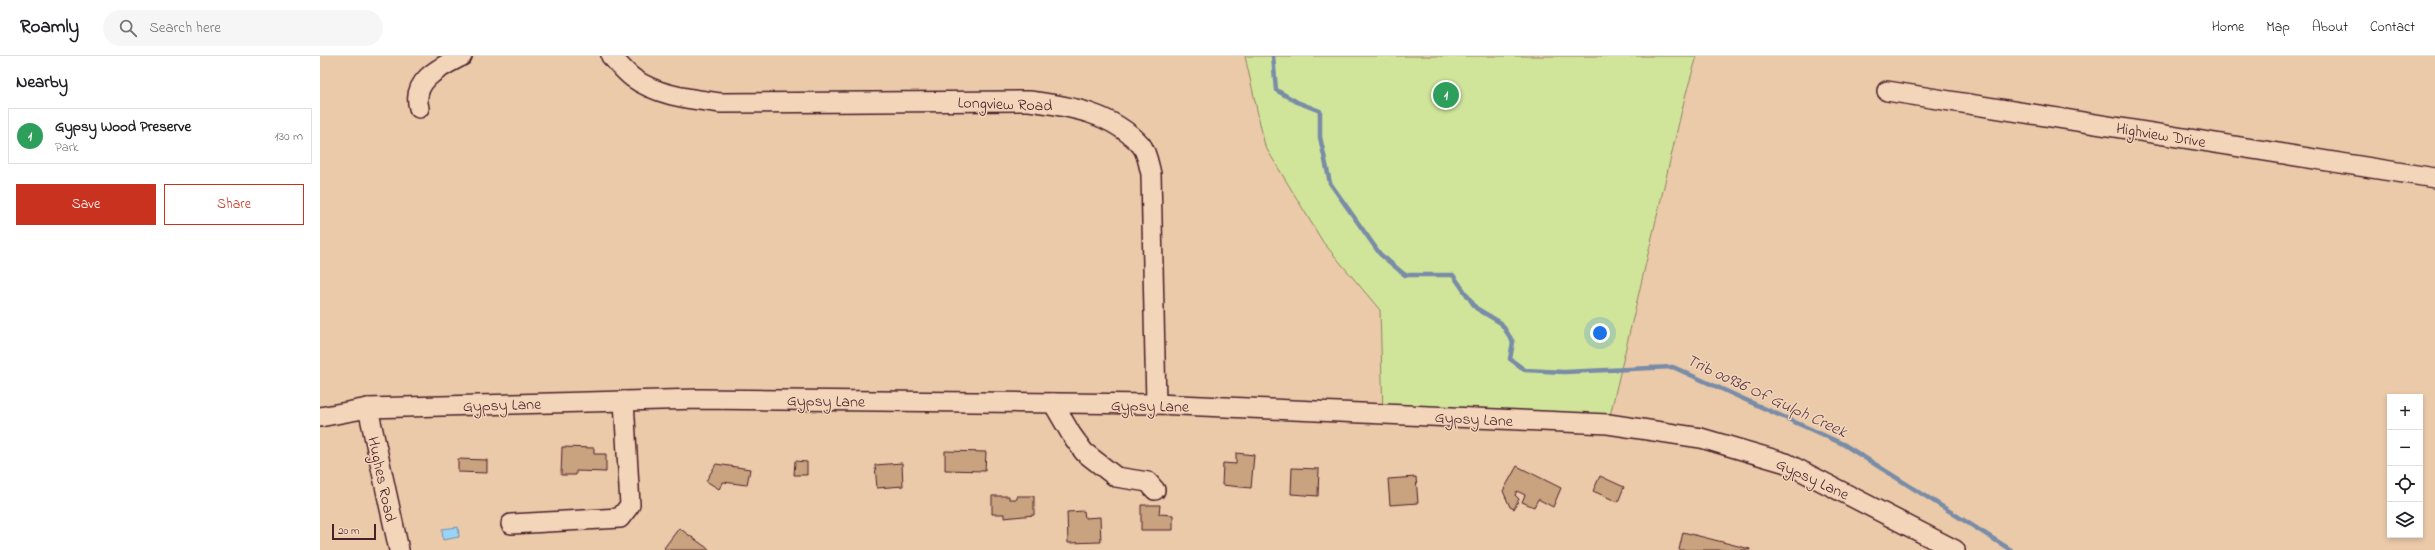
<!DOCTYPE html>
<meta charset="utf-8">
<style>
body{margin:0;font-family:"Indie Flower",sans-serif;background:#f6f6f6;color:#202124}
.controls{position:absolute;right:12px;bottom:12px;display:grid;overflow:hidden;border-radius:0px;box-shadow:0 2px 6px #0003}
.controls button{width:36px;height:36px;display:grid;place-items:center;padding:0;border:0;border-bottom:1px solid #e0e0e0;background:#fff;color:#202124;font:20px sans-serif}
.scale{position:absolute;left:12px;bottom:10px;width:44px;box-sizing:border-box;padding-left:4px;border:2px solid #4a1f2b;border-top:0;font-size:11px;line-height:14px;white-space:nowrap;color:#4a1f2b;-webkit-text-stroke:3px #f3d5b9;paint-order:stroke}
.you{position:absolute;left:1280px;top:277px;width:14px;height:14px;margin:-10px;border:3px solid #fff;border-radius:50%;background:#1a73e8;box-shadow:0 0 0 6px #1a73e833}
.badge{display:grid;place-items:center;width:26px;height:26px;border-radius:50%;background:#c8321e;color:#fff;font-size:13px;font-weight:700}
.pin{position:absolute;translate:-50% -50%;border:2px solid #fff;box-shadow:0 1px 4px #0006}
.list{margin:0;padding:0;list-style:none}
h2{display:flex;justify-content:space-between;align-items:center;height:52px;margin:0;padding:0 16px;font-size:17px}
h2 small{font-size:13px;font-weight:400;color:#757577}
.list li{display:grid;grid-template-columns:26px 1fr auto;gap:12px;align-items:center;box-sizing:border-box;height:56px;margin:0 8px 8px;padding:0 8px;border:1px solid #e0e0e0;border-radius:0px}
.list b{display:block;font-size:15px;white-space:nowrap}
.list p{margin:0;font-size:13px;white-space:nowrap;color:#757577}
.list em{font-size:13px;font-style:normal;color:#757577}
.actions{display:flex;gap:8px;padding:12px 16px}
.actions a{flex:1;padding:9px 0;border:1px solid #c8321e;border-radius:0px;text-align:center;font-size:14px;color:#c8321e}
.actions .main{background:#c8321e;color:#fff}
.icon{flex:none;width:22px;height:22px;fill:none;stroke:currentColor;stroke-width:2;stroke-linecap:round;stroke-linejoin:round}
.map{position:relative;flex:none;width:2115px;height:494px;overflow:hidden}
header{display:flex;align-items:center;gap:24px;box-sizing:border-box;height:56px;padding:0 20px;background:#fff;border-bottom:1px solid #e0e0e0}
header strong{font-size:19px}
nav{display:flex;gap:22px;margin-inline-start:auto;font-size:14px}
.search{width:280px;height:36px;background:#f6f6f6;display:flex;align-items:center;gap:10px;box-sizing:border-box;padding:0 14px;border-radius:22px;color:#757577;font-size:15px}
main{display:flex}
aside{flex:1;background:#fff}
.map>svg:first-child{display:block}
</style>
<header>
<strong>Roamly</strong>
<div class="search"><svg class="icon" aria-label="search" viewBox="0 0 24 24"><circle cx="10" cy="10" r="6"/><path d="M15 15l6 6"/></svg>Search here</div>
<nav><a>Home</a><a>Map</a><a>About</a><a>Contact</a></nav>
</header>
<main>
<aside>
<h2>Nearby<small></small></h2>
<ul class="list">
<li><span class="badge" style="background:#2e9e5b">1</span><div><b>Gypsy Wood Preserve</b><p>Park</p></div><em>130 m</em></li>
</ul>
<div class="actions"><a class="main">Save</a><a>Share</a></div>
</aside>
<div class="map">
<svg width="2115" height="494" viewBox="0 0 2115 494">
<rect width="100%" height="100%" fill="#ebcaaa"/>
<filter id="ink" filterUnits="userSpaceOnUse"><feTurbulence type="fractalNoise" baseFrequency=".025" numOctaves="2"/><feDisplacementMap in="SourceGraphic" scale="8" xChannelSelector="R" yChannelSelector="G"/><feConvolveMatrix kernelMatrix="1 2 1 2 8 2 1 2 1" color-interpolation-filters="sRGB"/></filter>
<g filter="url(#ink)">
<path fill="#d0e59a" stroke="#8d8262" d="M925 0H1377L1365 41 1288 368 1063 358 1060 254 1003 186 945 90Z"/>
<path fill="#98d5f9" stroke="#798ca7" d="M138 471 139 481 123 484 122 473Z"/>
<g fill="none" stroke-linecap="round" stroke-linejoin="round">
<path stroke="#798ca7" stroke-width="4.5" d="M953 0 956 34 977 46 1000 55V81L1010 127 1060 198 1085 219H1133L1156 252 1181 267 1193 286 1190 303 1205 314 1244 316 1353 311 1523 388 1691 494"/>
</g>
<g fill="#c9a27f" stroke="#4a1f2b">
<path d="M242 391 274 392V398H286V416L256 415V419H241Z"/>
<path d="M625 395 666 396 665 415 625 414Z"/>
<path d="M916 397 934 399 931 432 902 429 903 407 916 408Z"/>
<path d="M138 403 167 404V417L138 416Z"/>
<path d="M475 405 487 406V419H474Z"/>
<path d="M582 407 583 430 557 432 555 409Z"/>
<path d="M396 408 430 413 427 429 403 426 399 433 386 425Z"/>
<path d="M1197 410 1241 432 1233 451 1218 443 1214 451 1202 446 1205 439 1197 435 1195 439 1199 443 1194 453 1190 451 1183 435Z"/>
<path d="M972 412 999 413 998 440 971 438Z"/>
<path d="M1280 420 1304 431 1298 446 1273 435Z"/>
<path d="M1096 421 1098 447 1070 449 1068 423Z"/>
<path d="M672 440H689V443H697V440H714V459L684 462V458H672Z"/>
<path d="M821 449H840L839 458 853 459V474H821Z"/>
<path d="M764 455 765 462 780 461 781 486 748 487 747 456Z"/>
<path d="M359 472 390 494H347L344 492Z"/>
<path d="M1363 476 1430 493V494H1359Z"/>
</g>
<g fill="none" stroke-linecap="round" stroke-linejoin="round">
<g stroke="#4a1f2b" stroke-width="22">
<g id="minor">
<path d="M291 0C298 7 305 16 313 22 338 40 372 43 401 47L709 45C749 50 792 57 821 89 827 96 829 110 831 118L836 348"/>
<path d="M1567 35 2115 122"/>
<path d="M99 52C91 24 121 11 142 0"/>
<path d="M733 347 751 378 764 396 796 421 828 426 835 434"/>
<path d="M48 352 79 494"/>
<path d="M0 361 48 352 379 343 836 348 1288 368 1381 382 1466 407 1635 494"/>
<path d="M191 468 300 462 310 449 304 345"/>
</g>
</g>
<use href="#minor" stroke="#f3d5b9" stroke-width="19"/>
</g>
</g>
<g text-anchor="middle" stroke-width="3" stroke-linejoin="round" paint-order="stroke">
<g font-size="16" fill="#4a1f2b" stroke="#f3d5b9">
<text transform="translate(685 47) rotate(2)" y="6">Longview Road</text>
<text transform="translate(1841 78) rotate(9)" y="6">Highview Drive</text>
<text transform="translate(506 344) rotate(1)" y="6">Gypsy Lane</text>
<text transform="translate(182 348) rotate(-2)" y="6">Gypsy Lane</text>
<text transform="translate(830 349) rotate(1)" y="6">Gypsy Lane</text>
<text transform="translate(1154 362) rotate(3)" y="6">Gypsy Lane</text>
<text transform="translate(1493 422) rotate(25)" y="6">Gypsy Lane</text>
<text transform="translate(63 423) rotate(78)" y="6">Hughes Road</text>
</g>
<g font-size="17" font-style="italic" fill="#563a4a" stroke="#f3d5b9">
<text transform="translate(1447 339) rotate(25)" y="6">Trib 00936 Of Gulph Creek</text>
</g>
</g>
</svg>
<div class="controls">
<button>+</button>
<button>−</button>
<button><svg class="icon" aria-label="locate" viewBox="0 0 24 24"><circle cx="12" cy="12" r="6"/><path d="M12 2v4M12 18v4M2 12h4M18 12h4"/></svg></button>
<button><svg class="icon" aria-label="layers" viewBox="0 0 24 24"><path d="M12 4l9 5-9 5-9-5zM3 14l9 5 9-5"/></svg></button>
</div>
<div class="scale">20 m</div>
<div class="you"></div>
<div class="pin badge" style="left:1126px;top:39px;background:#2e9e5b">1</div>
</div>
</main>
